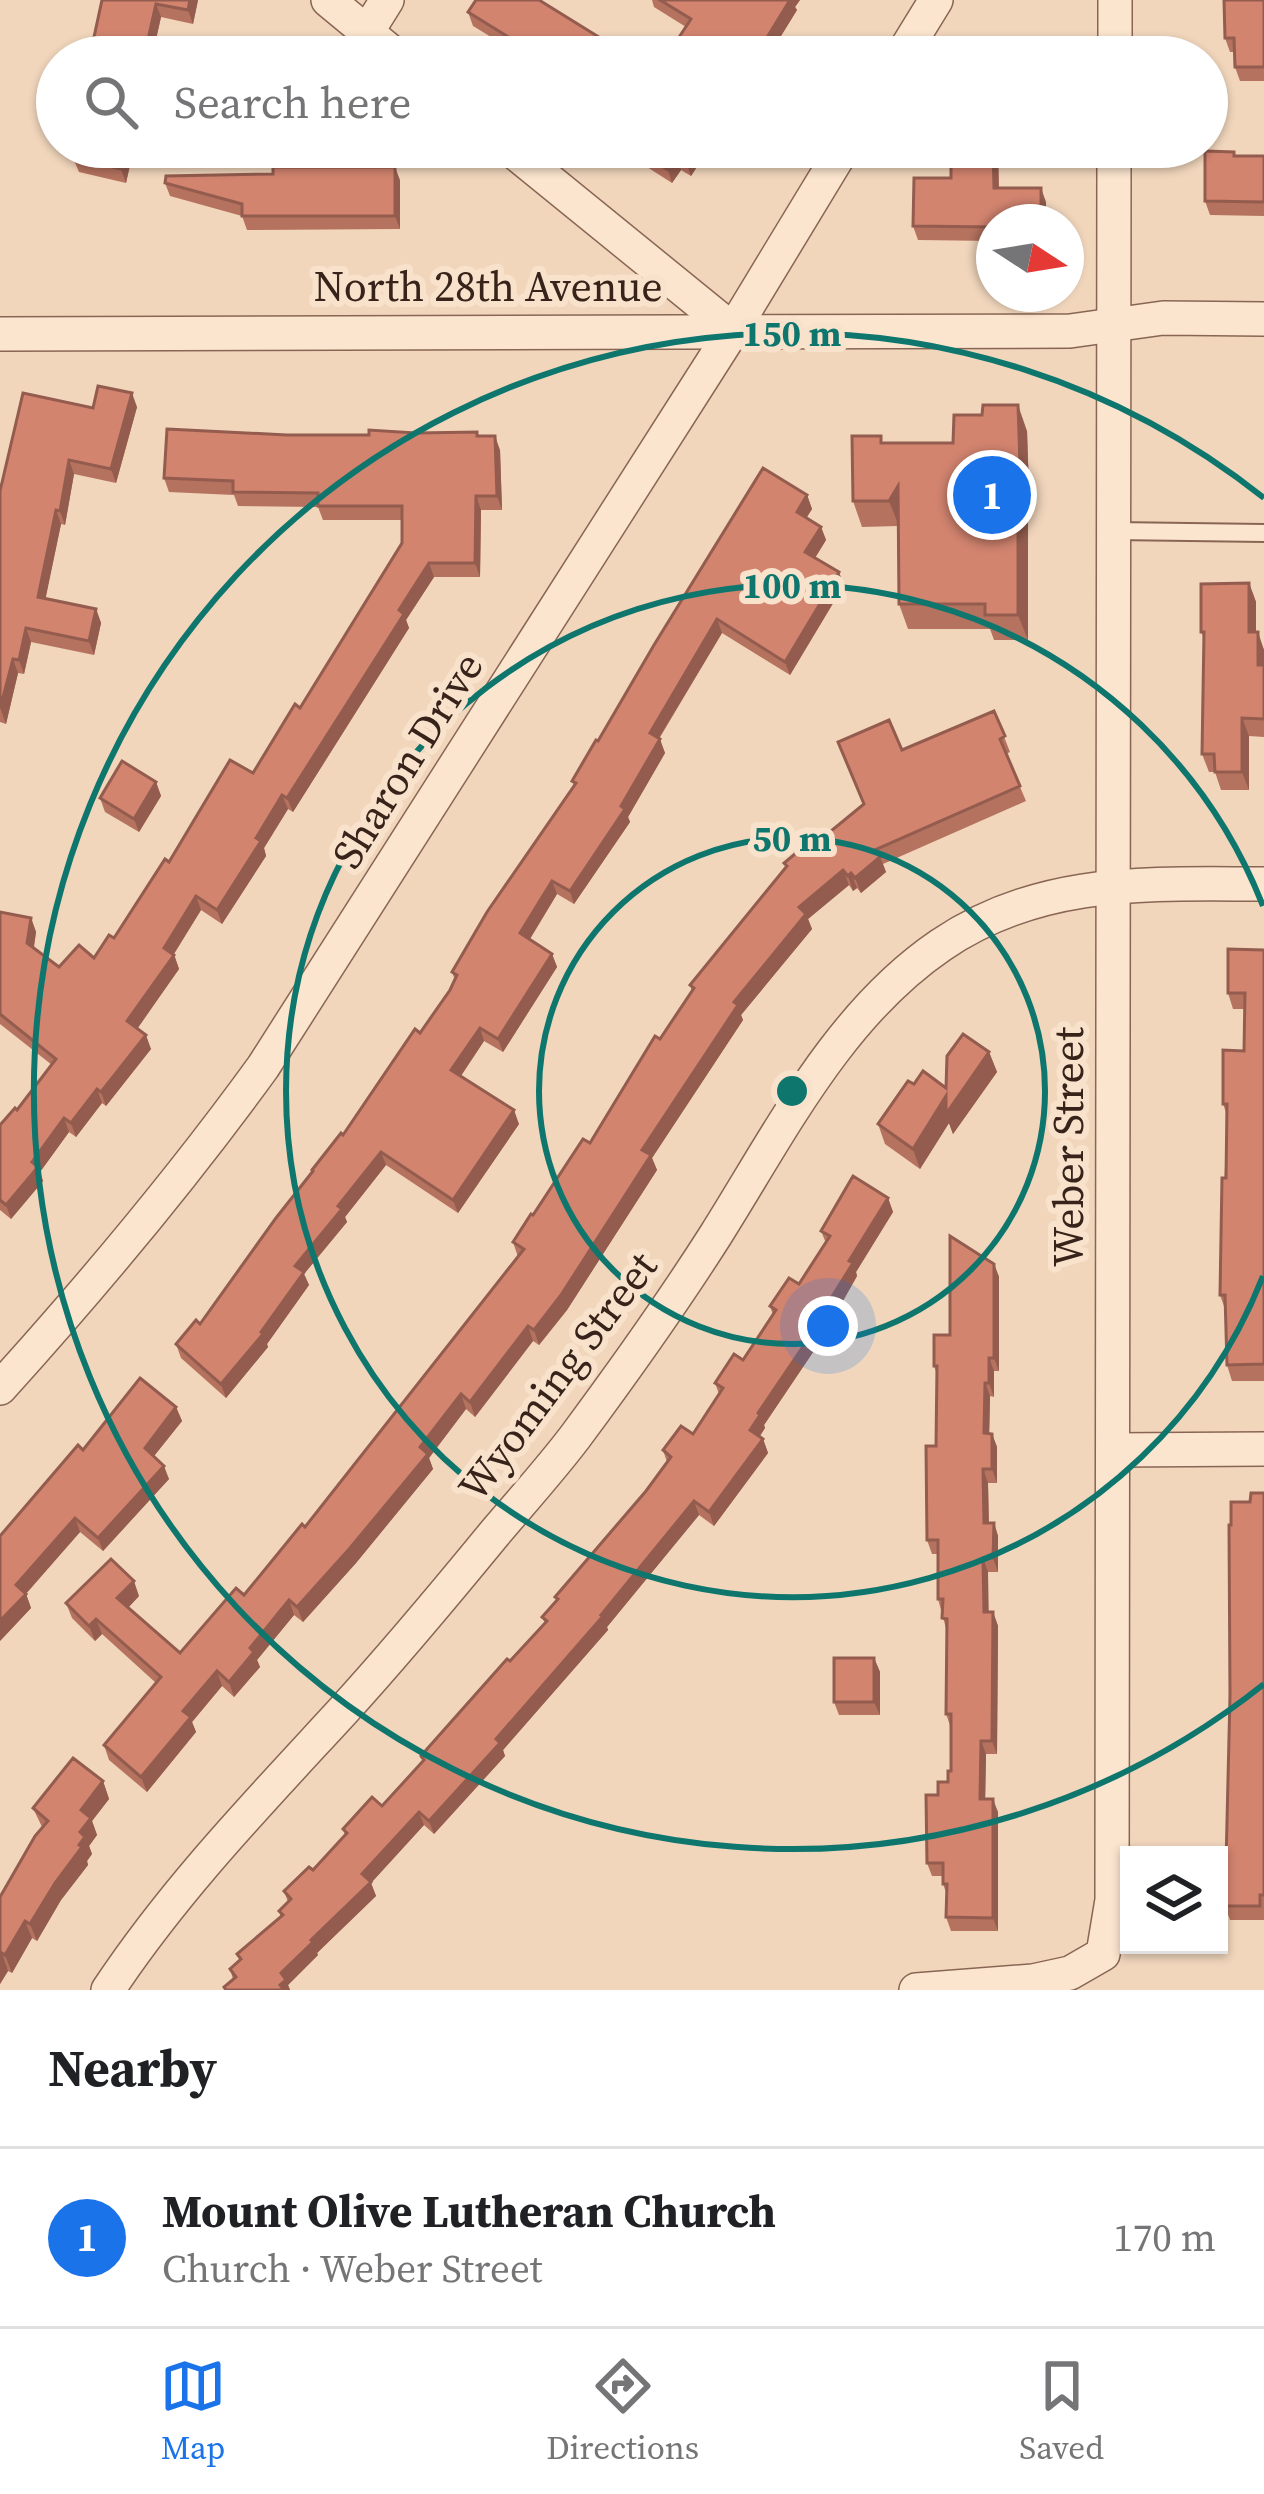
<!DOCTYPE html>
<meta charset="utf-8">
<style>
body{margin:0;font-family:"Source Serif 4",serif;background:#f6f6f6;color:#202124}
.controls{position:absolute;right:36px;bottom:36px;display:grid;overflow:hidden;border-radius:0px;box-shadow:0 3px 9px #0004}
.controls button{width:108px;height:108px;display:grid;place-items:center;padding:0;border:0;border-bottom:3px solid #e0e0e0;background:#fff;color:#202124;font:60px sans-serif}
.compass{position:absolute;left:976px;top:204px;width:108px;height:108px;border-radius:50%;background:#fff;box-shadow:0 3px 9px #0004;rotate:102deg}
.you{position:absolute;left:828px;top:1326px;width:42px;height:42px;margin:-30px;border:9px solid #fff;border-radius:50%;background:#1a73e8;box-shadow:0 0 0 18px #1a73e833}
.badge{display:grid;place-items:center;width:78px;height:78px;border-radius:50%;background:#1a73e8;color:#fff;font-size:39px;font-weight:700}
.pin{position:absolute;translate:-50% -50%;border:6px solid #fff;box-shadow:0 3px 12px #0006}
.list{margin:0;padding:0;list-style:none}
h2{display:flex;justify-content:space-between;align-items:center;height:156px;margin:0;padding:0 48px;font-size:51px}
h2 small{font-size:39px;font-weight:400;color:#757577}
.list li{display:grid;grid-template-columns:78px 1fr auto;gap:36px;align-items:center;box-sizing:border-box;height:180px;padding:0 48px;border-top:3px solid #e0e0e0}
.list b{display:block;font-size:45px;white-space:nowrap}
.list p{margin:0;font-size:39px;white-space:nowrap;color:#757577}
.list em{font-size:39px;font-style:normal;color:#757577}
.icon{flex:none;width:66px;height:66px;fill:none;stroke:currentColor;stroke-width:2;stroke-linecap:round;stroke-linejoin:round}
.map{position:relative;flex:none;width:1264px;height:1990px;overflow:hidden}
.search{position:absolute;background:#fff;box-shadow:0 3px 9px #0004;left:36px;right:36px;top:36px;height:132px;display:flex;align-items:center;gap:30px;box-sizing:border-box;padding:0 42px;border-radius:66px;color:#757577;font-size:45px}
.sheet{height:336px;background:#fff}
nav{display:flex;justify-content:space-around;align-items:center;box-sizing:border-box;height:168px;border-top:3px solid #e0e0e0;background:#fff;font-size:33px;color:#757577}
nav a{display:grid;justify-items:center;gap:6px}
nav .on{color:#1a73e8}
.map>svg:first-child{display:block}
</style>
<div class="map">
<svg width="1264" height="1990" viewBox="0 0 1264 1990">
<rect width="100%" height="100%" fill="#f1d6bc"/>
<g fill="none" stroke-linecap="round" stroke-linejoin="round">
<g stroke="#896654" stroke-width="20">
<path id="service" d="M1114 531 1264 533"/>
</g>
<g stroke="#896654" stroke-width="36">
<g id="minor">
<path d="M328 0 397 57"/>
<path d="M367 32 387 0"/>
<path d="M901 57 936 0"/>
<path d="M1115 57V0"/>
<path d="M508 147 733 330"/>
<path d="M0 334 1070 331 1163 318 1264 319"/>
<path d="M0 1388C93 1285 181 1180 263 1067L733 330 844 147"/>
<path d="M1114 1450 1264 1449"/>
<path d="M108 1990C175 1889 259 1802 341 1713 394 1655 444 1595 494 1534 521 1502 550 1470 575 1437 624 1371 671 1305 715 1236 780 1133 838 1015 941 945 1041 877 1149 884 1264 884"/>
<path d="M916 1990 1033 1981 1070 1973 1103 1954 1112 1900 1114 147"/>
</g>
</g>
<use href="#service" stroke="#fbe5cf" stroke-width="16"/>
<use href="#minor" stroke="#fbe5cf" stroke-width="33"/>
</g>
<g fill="#b5725f">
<path d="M102 0H198L193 24 161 17 152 57H93L91 51Z"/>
<path d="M652 0H800L795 7 797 10 768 57H666L686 27 654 7Z"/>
<path d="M1264 0V81H1240L1235 67V52H1230L1225 38Z"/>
<path d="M548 6 631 57H524L473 26 468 12Z"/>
<path d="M134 147 126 183 79 172 73 158Z"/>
<path d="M629 147H710L691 176 681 170 672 183 633 158Z"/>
<path d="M951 147H998L999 188 1046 202V222H994V241L918 240 913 226 951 178Z"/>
<path d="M1236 156H1264V216L1210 215 1205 201Z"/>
<path d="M400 180V229L247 230 242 216 170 196 165 183Z"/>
<path d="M137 407 116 483 74 474 65 525 61 524 45 599 96 609 101 623 94 655 31 642 24 674 18 673 6 724 0 722V491L93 408Z"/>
<path d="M1027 431 1030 519H1028V640H994L990 629H908L899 604 898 526 862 527 853 501 884 443H953Z"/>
<path d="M477 432 478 436 500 450 502 510H481L480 577H434L406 620 409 628 293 812 288 809 264 848 266 856 222 924 201 910 174 954 179 969 137 1028 151 1049 106 1106 102 1103 76 1137 69 1132 40 1172 43 1181 11 1219 0 1210V1125L17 1110 52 1065 0 1024V912L31 918 36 932 34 948 59 967 94 958 114 938 169 862 253 773 300 708 402 543V520H323L318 507 238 506 234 495 169 492 164 478 287 435H369Z"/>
<path d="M807 495 812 509 806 518 821 527 826 540 815 558 844 585 790 675 722 633 659 739 665 753 628 817 630 822 574 904 557 894 530 939 552 954 557 967 503 1052 484 1041 461 1076 519 1124 458 1213 386 1165 345 1217 347 1222 304 1274 309 1285 267 1344 268 1347 226 1398 181 1358 176 1344 200 1324 420 1033 450 990 455 980 452 972 574 786 572 781 598 741Z"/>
<path d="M1249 583 1256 602V632L1264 650V737L1249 736V790H1221L1215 772H1209L1202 754 1204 638 1201 632Z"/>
<path d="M994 711 1010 752 1006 754 1026 801 883 864 886 872 861 893 857 888 853 891 849 885 808 919 812 929 741 1015 743 1020 652 1158 657 1170 567 1310 539 1345 533 1341 475 1417 466 1409 429 1458 433 1469 356 1563 303 1622 294 1615 257 1660 260 1667 234 1697 222 1686 192 1722 196 1732 147 1792 109 1760 104 1745 156 1683 102 1634 95 1641 72 1618 66 1603 139 1596 128 1608 180 1653 244 1595 305 1527 518 1257 513 1242 590 1143 692 991 690 985 786 867 784 863 825 836 864 805 902 750Z"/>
<path d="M156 782 161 796 139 832 105 812 100 798Z"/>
<path d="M1264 950V1381H1232L1227 1365 1225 1309 1220 1295 1227 1115 1223 1104 1244 1051 1245 1009H1233L1228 993Z"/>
<path d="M989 1052 997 1072 953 1134 949 1123 920 1169 885 1144 878 1124 914 1084 946 1088Z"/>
<path d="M888 1198 893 1212 856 1272 857 1276 835 1315 836 1318 764 1425 765 1428 759 1437 763 1439 768 1453 714 1526 699 1515 607 1627 608 1630 503 1750 505 1756 434 1834 424 1825 371 1883 376 1896 317 1953 318 1955 288 1985 290 1990H225L224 1987 233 1979 230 1969 240 1961 237 1954 281 1917 279 1911 288 1902 284 1891 313 1870 345 1835 343 1829 382 1806 423 1761 421 1756 545 1623 542 1617 556 1601 555 1597 646 1491 667 1462 663 1450 693 1434 719 1394 715 1383 743 1360 773 1315 770 1306 799 1284 826 1243 821 1231Z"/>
<path d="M994 1264 999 1277V1371H994V1397L990 1396 989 1433 992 1434 997 1447V1483H988L989 1523H994L998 1536V1572H988V1612H993L998 1626 997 1754H986L985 1799 998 1812V1931H951L946 1917 947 1895 943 1884V1876H932L927 1863 938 1795 948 1782 951 1771V1728L946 1714 947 1632 938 1599V1554H932L927 1540 936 1446 937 1374 934 1366 950 1335Z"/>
<path d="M176 1407 182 1421 154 1456 169 1479 103 1551 80 1532 26 1594 31 1608 0 1641 83 1450Z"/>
<path d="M1264 1493V1920H1230L1225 1906 1230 1695 1250 1502Z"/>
<path d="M874 1658 880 1672V1715H839L834 1702Z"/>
<path d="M103 1781 109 1799 92 1821 97 1835 89 1846 92 1854 87 1861 88 1865 61 1900 37 1941 32 1938 12 1973 8 1971 0 1984V1897L42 1827 33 1808Z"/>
</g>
<g fill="#935c4e">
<path d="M190 0H198L193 24 188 10Z"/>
<path d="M790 0H800L795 7 797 10 768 57H755Z"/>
<path d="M156 4 161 17 152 57H144Z"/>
<path d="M126 147H134L126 183 121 169Z"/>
<path d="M696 147H710L691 176 686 162Z"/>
<path d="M993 147H998L999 202 994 188Z"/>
<path d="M676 156 681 170 672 183 668 170Z"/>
<path d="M395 167 400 180V229L395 216Z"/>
<path d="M1041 188 1046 202V222H1041Z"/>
<path d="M132 393 137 407 116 483 111 469Z"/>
<path d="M1018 405 1027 431 1030 519 1021 494Z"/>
<path d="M495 436 500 450 502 510 497 496Z"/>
<path d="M69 460 74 474 65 525 60 511Z"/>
<path d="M898 486 899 526 889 501Z"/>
<path d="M1018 494 1028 519V640L1018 615Z"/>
<path d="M807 495 812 509 802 525 797 512Z"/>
<path d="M476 496 481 510 480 577 475 563Z"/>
<path d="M56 510 61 524 43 611 38 597Z"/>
<path d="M821 527 826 540 810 566 805 552Z"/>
<path d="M429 563 434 577 406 620 409 628 293 812 287 798 399 610Z"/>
<path d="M839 572 844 585 790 675 785 662Z"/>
<path d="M1249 583 1256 602V650L1249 632Z"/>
<path d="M96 609 101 623 94 655 89 641Z"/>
<path d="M717 619 722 633 654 746 650 733Z"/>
<path d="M26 628 31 642 24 674 19 660Z"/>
<path d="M1258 632 1264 650V682L1258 665Z"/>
<path d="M13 659 18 673 6 724 1 710Z"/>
<path d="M1242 718 1249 736V790L1242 772Z"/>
<path d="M660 739 665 753 628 817 630 822 574 904 570 891Z"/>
<path d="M156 782 161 796 139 832 134 819Z"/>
<path d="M282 795 288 809 264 848 266 856 222 924 217 910 256 838Z"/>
<path d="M880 857 886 872 861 893 855 878Z"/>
<path d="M843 870 849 885 808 919 812 929 741 1015 743 1020 652 1158 657 1170 567 1310 539 1345 534 1330 642 1150 734 1002 799 907Z"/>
<path d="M851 873 857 888 853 891 848 876Z"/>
<path d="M552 881 557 894 525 947 520 933Z"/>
<path d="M196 896 201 910 170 960 174 955 179 969 133 1035 127 1021 164 948Z"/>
<path d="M31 918 36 932 32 957 27 943Z"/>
<path d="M552 954 557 967 503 1052 498 1039Z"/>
<path d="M480 1028 484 1041 456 1083 451 1070Z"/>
<path d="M146 1035 151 1049 106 1106 101 1092Z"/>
<path d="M989 1052 997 1072 953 1134 949 1123 920 1169 913 1149 946 1096Z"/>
<path d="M97 1089 102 1103 76 1137 71 1123Z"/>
<path d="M514 1110 519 1124 458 1213 453 1200Z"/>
<path d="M64 1118 69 1132 40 1172 43 1181 11 1219 6 1205 32 1162Z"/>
<path d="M381 1152 386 1165 345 1217 347 1222 304 1274 309 1285 267 1344 268 1347 226 1398 221 1384 261 1332 295 1266 338 1206Z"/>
<path d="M888 1198 893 1212 856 1272 857 1276 835 1315 836 1318 764 1425 765 1428 755 1444 750 1430 758 1413 828 1303 849 1261Z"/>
<path d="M994 1264 999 1277V1371L994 1358Z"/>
<path d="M528 1326 533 1341 475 1417 470 1402Z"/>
<path d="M989 1358 994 1371V1397L989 1383Z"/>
<path d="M985 1383 990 1396 989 1447 984 1433Z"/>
<path d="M461 1394 466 1409 429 1458 433 1469 356 1563 303 1622 297 1607Z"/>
<path d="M176 1407 182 1421 150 1461 145 1448Z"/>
<path d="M992 1434 997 1447V1483L992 1469Z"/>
<path d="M763 1439 768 1453 714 1526 709 1512Z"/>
<path d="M164 1466 169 1479 103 1551 98 1538Z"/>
<path d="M983 1469 988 1483 989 1536 984 1523Z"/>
<path d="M694 1501 699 1515 607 1627 608 1630 503 1750 505 1756 434 1834 429 1821Z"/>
<path d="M75 1518 80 1532 21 1599 26 1594 31 1608 0 1641V1621L16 1585Z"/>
<path d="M994 1523 998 1536V1572L993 1558Z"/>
<path d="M983 1558 988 1572 989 1626 984 1612Z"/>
<path d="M134 1581 139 1596 123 1613 117 1598Z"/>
<path d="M289 1600 294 1615 257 1660 260 1667 234 1697 229 1682 250 1648Z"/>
<path d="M993 1612 998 1626 997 1754 992 1741Z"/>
<path d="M96 1619 102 1634 95 1641 89 1626Z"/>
<path d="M874 1658 880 1672V1715L874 1702Z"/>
<path d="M217 1671 222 1686 192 1722 196 1732 147 1792 141 1777 183 1711Z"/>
<path d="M981 1741 986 1754 985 1812 980 1799Z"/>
<path d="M103 1781 109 1799 92 1821 97 1835 89 1846 92 1854 87 1861 88 1865 61 1900 37 1941 30 1924 79 1845 81 1810Z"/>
<path d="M993 1799 998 1812V1931L993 1918Z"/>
<path d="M419 1812 424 1825 371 1883 376 1896 317 1953 318 1955 288 1985 290 1990H282L281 1973 311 1940 362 1874Z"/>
<path d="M25 1921 32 1938 12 1973 5 1955Z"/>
<path d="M2 1953 8 1971 0 1984V1956Z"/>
</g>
<g fill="#d2846f" stroke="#935c4e" stroke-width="3">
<path d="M102 0H190L188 10 156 4 144 57H98L99 53 91 51Z"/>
<path d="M476 0H539L631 57H553L543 50 539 56 468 12Z"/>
<path d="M660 0H790L755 57H666L691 19Z"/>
<path d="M1224 0H1264V67H1235L1234 38H1225Z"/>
<path d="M249 52 272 57H248Z"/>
<rect x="955" y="55" width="34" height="2"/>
<path d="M76 147H126L121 169 73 158Z"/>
<path d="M632 147H696L686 162 676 156 668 170Z"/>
<path d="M951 147H993L994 188H1041V222H994V227L913 226 914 178H951Z"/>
<path d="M1205 151 1234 152V156H1264V202L1205 201Z"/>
<path d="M273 167H395V216H242V204L165 183 166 176 273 174Z"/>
<path d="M98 386 132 393 111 469 69 460 60 511 56 510 38 597 96 609 89 641 26 628 19 660 13 659 0 709V491L23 393 93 408Z"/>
<path d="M983 405H1018L1021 494H1018V615H985V604H899L898 486 889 501H853L852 436H881V443H953L954 415H982Z"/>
<path d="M167 429 287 435H369V430L416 433 477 432V436H495L497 496H476L475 563H429L399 610 404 614 287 798 282 795 256 838 261 841 217 910 196 896 164 948 174 955 127 1021 146 1035 101 1092 97 1089 71 1123 64 1118 32 1162 38 1167 6 1205 0 1200V1125L15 1108 17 1110 56 1059 0 1014V912L31 918 27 943 59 967 79 945 94 958 109 935 114 938 165 859 169 862 230 760 253 773 295 704 300 708 402 543V506H318V493L233 492V481L164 478Z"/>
<path d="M763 468 807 495 797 512 821 527 805 552 839 572 785 662 717 619 650 733 660 739 621 806 625 809 570 891 552 881 520 933 552 954 498 1039 480 1028 451 1070 514 1110 453 1200 381 1152 338 1206 342 1209 295 1266 304 1272 261 1332 263 1334 221 1384 176 1344 196 1320 200 1324 276 1218 313 1171 312 1170 341 1133 343 1135 415 1029 420 1033 450 990 457 975 452 972 487 912 576 783 572 781 596 740 598 741 654 645Z"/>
<path d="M1249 583V632H1258V665H1264V719L1242 718V772H1215L1214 754H1202L1204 632H1201V584Z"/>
<path d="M994 711 1005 736 1000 739 1020 786 875 850 880 857 855 878 851 873 848 876 843 870 799 907 806 914 734 1002 738 1005 642 1150 651 1155 561 1295 534 1330 528 1326 470 1402 461 1394 420 1447 428 1454 350 1548 297 1607 289 1600 250 1648 254 1652 229 1682 217 1671 183 1711 191 1717 141 1777 104 1745 161 1677 96 1619 89 1626 66 1603 111 1559 134 1581 117 1598 180 1653 236 1588 244 1595 302 1524 305 1527 524 1249 513 1242 531 1214 533 1215 583 1139 590 1143 655 1036 660 1039 694 988 690 985 787 866 784 863 821 832 825 836 864 804 838 742 889 720 902 750Z"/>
<path d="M122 761 156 782 134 819 100 798Z"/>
<path d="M1228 949 1264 950V1364L1227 1365 1225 1295H1220L1222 1178H1226L1227 1104H1223V1050L1244 1051 1245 993H1228Z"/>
<path d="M963 1034 989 1052 946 1114V1096L913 1149 878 1124 908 1081 914 1084 923 1071 946 1088 947 1056Z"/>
<path d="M853 1176 888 1198 849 1261 853 1263 828 1303 831 1305 758 1413 760 1415 750 1430 763 1439 709 1512 694 1501 601 1615 603 1616 496 1739 500 1743 429 1821 419 1812 362 1874 371 1882 311 1940 313 1942 281 1973 286 1980 280 1985 284 1990H226L224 1987 236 1977 230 1969 241 1959 237 1954 283 1915 279 1911 291 1899 284 1891 309 1867 313 1870 347 1833 343 1829 372 1797 382 1806 424 1760 421 1756 427 1749 507 1659 510 1661 547 1621 542 1617 558 1599 555 1597 646 1491 671 1457 663 1450 681 1426 693 1434 723 1388 715 1383 734 1354 743 1360 776 1310 770 1306 789 1278 799 1284 830 1236 821 1231Z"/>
<path d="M950 1236 994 1264V1358H989V1383H985L984 1433 992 1434V1469H983L984 1523H994L993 1558H983L984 1612H993L992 1741H981L980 1799H993V1918L946 1917 947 1884H943V1863H927L926 1795H938V1782H948V1771H951V1714H946L947 1619 942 1618 943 1599H938V1540H927L926 1446H936L937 1366H934V1335H950Z"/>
<path d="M140 1378 176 1407 145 1448 164 1466 98 1538 75 1518 16 1585 26 1594 0 1621V1536L78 1445 83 1450Z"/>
<path d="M1251 1493H1264V1895H1260V1906H1225L1230 1695 1229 1525H1231V1502H1250Z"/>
<rect x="834" y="1658" width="40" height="44"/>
<path d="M73 1758 103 1781 81 1810 91 1818 80 1832 85 1837 79 1845 82 1847 55 1883 30 1924 25 1921 5 1955 2 1953 0 1956V1897L35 1836 48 1821 33 1808Z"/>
</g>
<g fill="none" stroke="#0f766e" stroke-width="6">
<circle cx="792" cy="1091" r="253"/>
<path d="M1263 1276A506 506 0 1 1 1263 906"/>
<path d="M1264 1684A758 758 0 1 1 1264 498"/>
</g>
<g text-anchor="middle" stroke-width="12" stroke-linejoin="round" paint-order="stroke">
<g font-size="42" fill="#37231a" stroke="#f8e2cc">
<text x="488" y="301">North 28th Avenue</text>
<text transform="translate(407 760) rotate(-58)" y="15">Sharon Drive</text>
<text transform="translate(1068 1147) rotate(-90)" y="15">Weber Street</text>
<text transform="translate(557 1376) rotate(-53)" y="15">Wyoming Street</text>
</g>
</g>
<circle cx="792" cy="1091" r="18" fill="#0f766e" stroke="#f8e2cc" stroke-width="6"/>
<g font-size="36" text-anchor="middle" font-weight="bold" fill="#0f766e" stroke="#f8e2cc" stroke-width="12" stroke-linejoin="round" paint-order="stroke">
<text x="792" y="346">150 m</text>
<text x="792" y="598">100 m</text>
<text x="792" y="851">50 m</text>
</g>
</svg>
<div class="controls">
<button><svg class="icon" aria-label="layers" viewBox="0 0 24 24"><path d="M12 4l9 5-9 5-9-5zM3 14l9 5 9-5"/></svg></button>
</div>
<svg class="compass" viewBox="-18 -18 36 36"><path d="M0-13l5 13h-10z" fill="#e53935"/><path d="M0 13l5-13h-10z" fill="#757577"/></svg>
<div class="you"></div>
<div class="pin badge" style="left:992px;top:495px">1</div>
<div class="search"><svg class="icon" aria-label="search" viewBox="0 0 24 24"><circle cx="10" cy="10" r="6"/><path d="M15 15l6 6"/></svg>Search here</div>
</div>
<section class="sheet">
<h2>Nearby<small></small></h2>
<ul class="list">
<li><span class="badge">1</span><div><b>Mount Olive Lutheran Church</b><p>Church · Weber Street</p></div><em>170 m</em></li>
</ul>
</section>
<nav>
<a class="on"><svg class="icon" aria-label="map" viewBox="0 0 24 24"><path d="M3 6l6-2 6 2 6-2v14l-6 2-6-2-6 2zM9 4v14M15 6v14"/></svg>Map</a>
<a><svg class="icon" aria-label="directions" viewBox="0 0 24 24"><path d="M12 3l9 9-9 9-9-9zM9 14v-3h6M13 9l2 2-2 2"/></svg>Directions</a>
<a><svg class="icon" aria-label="saved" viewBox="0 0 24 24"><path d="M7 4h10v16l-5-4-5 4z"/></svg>Saved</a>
</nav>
